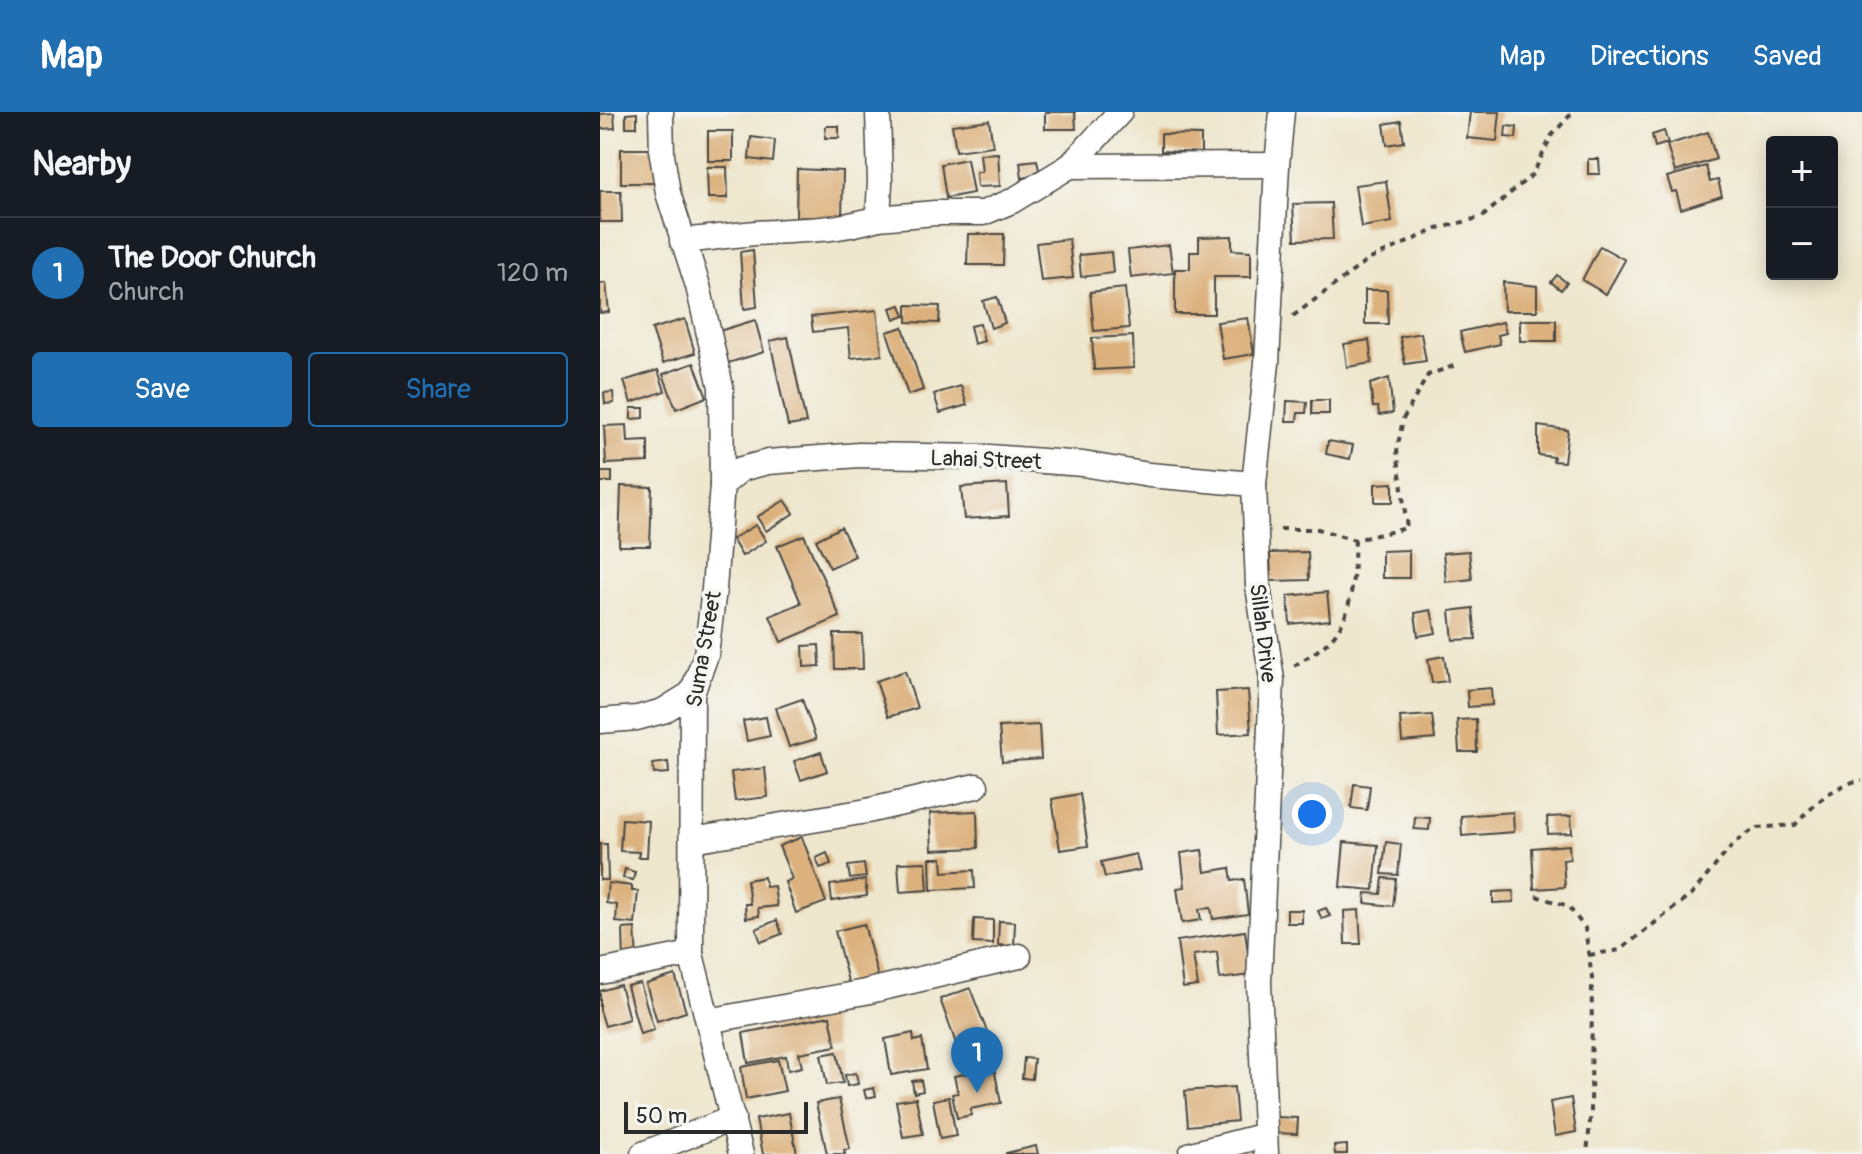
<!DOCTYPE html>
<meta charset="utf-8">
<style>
body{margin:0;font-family:Pangolin,sans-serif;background:#242831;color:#f1f3f6}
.controls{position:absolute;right:24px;top:24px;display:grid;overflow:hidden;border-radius:8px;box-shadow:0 4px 20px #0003}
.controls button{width:72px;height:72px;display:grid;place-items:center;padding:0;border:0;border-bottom:2px solid #363941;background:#171b24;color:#f1f3f6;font:40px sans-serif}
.scale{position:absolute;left:24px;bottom:20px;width:184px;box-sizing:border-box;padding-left:8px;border:4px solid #2b2b2b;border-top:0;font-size:22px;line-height:28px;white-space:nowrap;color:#2b2b2b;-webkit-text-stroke:6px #f6f6f2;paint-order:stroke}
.you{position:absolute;left:712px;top:702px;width:28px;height:28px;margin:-20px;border:6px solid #fff;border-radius:50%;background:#1a73e8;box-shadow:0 0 0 12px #1a73e833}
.badge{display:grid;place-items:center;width:52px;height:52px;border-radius:50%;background:#1f6fb2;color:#fff;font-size:26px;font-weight:700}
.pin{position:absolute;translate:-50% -66px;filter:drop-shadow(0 2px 4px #0008)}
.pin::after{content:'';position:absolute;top:42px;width:28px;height:24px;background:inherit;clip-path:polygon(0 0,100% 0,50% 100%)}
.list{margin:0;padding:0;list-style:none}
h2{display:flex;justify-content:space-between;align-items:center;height:104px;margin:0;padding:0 32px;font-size:34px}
h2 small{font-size:26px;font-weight:400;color:#9ea1a6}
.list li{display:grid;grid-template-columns:52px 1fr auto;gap:24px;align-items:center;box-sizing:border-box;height:112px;padding:0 32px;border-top:2px solid #363941}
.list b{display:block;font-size:30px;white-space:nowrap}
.list p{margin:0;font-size:26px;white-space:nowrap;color:#9ea1a6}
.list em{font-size:26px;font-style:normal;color:#9ea1a6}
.actions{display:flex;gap:16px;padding:24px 32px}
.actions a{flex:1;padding:18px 0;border:2px solid #1f6fb2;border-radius:8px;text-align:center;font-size:28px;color:#1f6fb2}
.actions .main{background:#1f6fb2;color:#fff}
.map{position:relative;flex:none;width:1262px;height:1042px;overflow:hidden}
header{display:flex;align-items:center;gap:48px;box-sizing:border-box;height:112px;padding:0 40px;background:#1f6fb2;color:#fff}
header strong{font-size:38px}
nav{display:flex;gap:44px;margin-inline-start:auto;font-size:28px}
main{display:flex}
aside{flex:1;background:#171b24}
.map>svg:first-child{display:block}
</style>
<header>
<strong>Map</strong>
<nav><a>Map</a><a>Directions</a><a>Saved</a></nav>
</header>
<main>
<aside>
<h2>Nearby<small></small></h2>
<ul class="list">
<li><span class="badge">1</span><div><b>The Door Church</b><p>Church</p></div><em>120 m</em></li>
</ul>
<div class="actions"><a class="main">Save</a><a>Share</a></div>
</aside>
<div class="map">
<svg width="1262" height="1042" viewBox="0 0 1262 1042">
<rect width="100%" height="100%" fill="#f6f6f2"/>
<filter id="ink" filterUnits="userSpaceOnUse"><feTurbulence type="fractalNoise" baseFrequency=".0125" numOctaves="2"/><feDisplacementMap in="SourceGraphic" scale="16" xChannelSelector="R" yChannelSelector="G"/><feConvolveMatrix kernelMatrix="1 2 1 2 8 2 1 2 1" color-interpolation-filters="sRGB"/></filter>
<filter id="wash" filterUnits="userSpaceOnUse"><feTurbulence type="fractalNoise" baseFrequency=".006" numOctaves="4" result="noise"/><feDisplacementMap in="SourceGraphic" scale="32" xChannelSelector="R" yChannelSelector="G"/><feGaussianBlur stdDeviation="1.8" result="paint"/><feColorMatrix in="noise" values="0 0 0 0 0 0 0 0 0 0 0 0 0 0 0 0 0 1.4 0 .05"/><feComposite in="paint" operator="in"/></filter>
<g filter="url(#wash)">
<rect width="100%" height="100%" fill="#eee7ce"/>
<g id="blocks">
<g fill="#dcb17d">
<path d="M445 0H475L476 17H445Z"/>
<path d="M870 0H900L897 29 867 26Z"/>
<path d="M14 1 15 16 0 17V2Z"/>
<path d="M37 1V15H26V2Z"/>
<path d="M389 8 393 34 356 39 352 13Z"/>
<path d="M801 9 804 30 787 33 784 12Z"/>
<path d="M226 14H239V26H225Z"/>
<path d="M906 14 917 15 916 26 905 25Z"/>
<rect x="108" y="19" width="25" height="30"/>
<path d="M1064 19 1068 31 1055 35 1052 23Z"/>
<path d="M1108 20 1116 47 1075 60 1067 33Z"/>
<path d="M561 22 601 23V41L561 39Z"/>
<path d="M151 25 175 28 173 50 149 47Z"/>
<rect x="21" y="37" width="36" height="34"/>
<path d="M398 41 400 74 377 75 376 60H382L380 42Z"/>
<path d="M367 47 373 81 346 86 341 52Z"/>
<path d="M988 47H999L1000 62H988Z"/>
<path d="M437 48 440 63 422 66 420 50Z"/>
<path d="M1106 54 1110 70 1118 68 1122 84 1081 97 1076 79 1072 80 1067 65Z"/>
<path d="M107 55H127L128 86H108Z"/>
<path d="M197 57 243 59 242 107 196 105Z"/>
<path d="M786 69 792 110 761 115 755 73Z"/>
<path d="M0 79H21L22 110H0Z"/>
<path d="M731 91 733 127 695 128 693 92Z"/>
<path d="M368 122H404L403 153H367Z"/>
<path d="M632 124V138L651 139V165H614V202H575V157H590V140H599V125Z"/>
<path d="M469 127 473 166 441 169 436 131Z"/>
<path d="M569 133 573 161 531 166 528 138Z"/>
<path d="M1000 134 1025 148 1006 182 982 168Z"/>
<path d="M153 138 157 195 144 197 140 140Z"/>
<path d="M511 140 513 161 481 165 479 143Z"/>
<path d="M957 163 967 171 961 178 951 170Z"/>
<path d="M903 170 937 174V199H904Z"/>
<path d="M6 171 9 200 0 201V172Z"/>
<path d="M525 176 529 216 494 219 490 180Z"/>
<path d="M765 178H787L788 212H765Z"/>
<path d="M397 185 405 211 391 216 383 189Z"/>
<path d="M301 193 305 204 295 207 291 196Z"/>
<path d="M307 193 340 194 339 211 307 210Z"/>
<path d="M277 198 282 243 251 246 248 216 213 220 211 205Z"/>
<path d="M648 206 654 242 623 247 617 210Z"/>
<path d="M85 207 95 241 63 251 52 217Z"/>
<path d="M155 208 164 240 125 252 116 220Z"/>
<rect x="920" y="208" width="36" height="21"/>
<path d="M903 210 906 221 898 223 900 232 865 240 860 220Z"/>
<path d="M380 212 384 229 374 232 370 214Z"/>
<path d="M303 215 323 278 308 283 287 220Z"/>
<path d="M821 221 826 249 805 252 800 225Z"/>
<path d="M533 224 534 256 494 258 492 226Z"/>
<path d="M188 225 206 311 188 314 170 229Z"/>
<path d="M769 228 772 251 747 255 744 232Z"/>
<path d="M94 251 107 285 76 297 63 262Z"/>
<path d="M58 258 65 279 31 291 24 269Z"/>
<path d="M789 266 793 301 779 303 778 295H773L770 272Z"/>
<path d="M361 274 367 293 340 301 334 282Z"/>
<path d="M13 280 14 291 5 292 4 281Z"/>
<rect x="712" y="288" width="17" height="14"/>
<path d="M687 289 707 290 706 301H698L697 309H686Z"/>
<path d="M31 296H44V306L31 307Z"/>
<path d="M27 313 28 330 48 329V350L6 352 4 314Z"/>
<path d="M938 314 968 318 964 350 953 349 954 345 938 343Z"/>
<path d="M728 329 753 333 750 347 726 342Z"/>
<path d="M0 360H12V370H1Z"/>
<path d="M793 371V390H775V372Z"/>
<path d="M407 372 409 404 364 407 361 375Z"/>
<path d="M21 374 52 375 50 434H19Z"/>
<path d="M185 388 194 401 166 419 157 405Z"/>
<path d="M156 413 166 429 142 444 132 427Z"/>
<path d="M241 415 255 444 230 456 216 428Z"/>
<path d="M204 423 240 505 181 530 170 504 201 491 177 434Z"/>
<path d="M809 438V466H782V439Z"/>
<path d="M869 439 872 467 846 470 843 441Z"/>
<path d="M708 440 709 468 671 469 670 441Z"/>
<path d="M727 480 730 508 690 512 688 484Z"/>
<path d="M873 496 876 527 853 528 850 499Z"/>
<path d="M831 498 836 521 818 524 815 501Z"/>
<path d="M234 522H262L263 557H235Z"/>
<path d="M219 533 220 554 204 555 203 534Z"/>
<path d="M844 544 848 569 832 571 828 547Z"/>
<path d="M305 559 317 596 288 605 276 569Z"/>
<path d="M891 576 892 593 868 595 867 578Z"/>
<path d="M648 578 651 621 618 623 616 580Z"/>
<path d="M202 587 216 627 189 635 176 596Z"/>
<path d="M832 603 835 627 802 630 800 605Z"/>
<path d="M166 605 170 624 147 629 143 609Z"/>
<path d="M876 607 877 640H859L857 608Z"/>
<path d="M439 613 441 647 402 650 399 615Z"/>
<path d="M221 640 227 659 201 668 194 649Z"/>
<path d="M68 650 69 661 54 662 53 652Z"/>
<path d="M165 656 168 685 135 689 131 660Z"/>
<path d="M754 672 770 674 767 698 751 696Z"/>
<path d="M480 682 488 734 460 738 452 687Z"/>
<path d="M377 699 378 736 332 738 330 701Z"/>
<path d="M913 700 914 720 862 724 861 704Z"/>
<path d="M971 704 972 721 948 722 947 705Z"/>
<path d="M815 705 830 706 829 718 814 717Z"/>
<path d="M22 707 49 709 47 745H38L39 740 20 739Z"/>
<path d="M202 725 226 790 196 801 185 770 192 767 179 734Z"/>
<path d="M744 730 778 733 774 778 740 775Z"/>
<path d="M786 730 801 732 798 763 782 762Z"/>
<path d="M0 732H7L8 768H0Z"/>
<path d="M969 733 970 747 963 748 965 775 934 777 932 736Z"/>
<path d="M602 738 605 760 630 756 632 769 644 767 648 802 613 807 611 796 599 797 601 808 582 811 577 776 585 775 581 741Z"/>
<path d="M227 741 231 752 220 756 216 746Z"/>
<path d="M536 742 540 758 505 765 501 750Z"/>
<path d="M330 746H342L343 760 374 758 375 776 331 778Z"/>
<path d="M326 750 328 778 300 780 298 751Z"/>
<path d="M264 752 266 765 250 767 248 754Z"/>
<path d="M25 757 35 760 33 768 23 766Z"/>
<path d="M164 765 166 775 174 774 177 794 158 796 159 804 146 806 145 792H150L147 768Z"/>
<path d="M783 766 796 767 793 794 765 791 766 781 781 782Z"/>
<path d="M265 768 267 784 232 789 230 773Z"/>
<path d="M8 771 32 774V779H38L35 812 16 810 17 793 6 791Z"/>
<path d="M913 779 914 790 893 791V780Z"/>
<path d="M726 796 730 804 722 807 718 799Z"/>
<rect x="687" y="798" width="15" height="13"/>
<path d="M759 798 761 832H745L744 799Z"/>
<path d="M374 807 393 808V832L373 831Z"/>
<path d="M177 808 182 822 161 830 156 817Z"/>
<path d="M399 809 415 810 414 834 398 833Z"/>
<path d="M264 812 278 865 249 873 235 819Z"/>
<path d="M35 816 37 848 24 849 23 817Z"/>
<path d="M645 819 651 863 620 867 617 840 593 843 598 874 583 876 577 829Z"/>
<path d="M75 863 86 900 57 909 46 872Z"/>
<path d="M40 871 54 918 40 922 27 874Z"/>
<path d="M20 873 29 907 5 914 0 898V879Z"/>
<path d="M370 876 389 925 358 937 340 887Z"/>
<path d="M230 904 236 934 199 941 202 955 188 958 186 944 148 951 143 921Z"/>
<path d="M313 921 314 929 322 927 327 957 291 963 285 927Z"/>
<path d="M389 929 393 940 382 944 378 934Z"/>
<path d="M237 940 243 971 227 973 221 943Z"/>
<path d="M424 946 434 947 432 967 422 966Z"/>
<path d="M178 948 185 979 146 987 141 955Z"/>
<path d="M394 956 401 991 370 997 372 1003 357 1006 352 982 358 981 354 964Z"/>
<path d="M256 961 258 972 247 974 245 963Z"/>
<path d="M321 968 323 979 314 981 312 969Z"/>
<path d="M634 975 637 1009 588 1014 585 979Z"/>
<path d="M274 976 276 984 266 986 264 978Z"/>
<path d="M349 985 356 1024 340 1027 333 988Z"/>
<path d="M316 986 323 1022 303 1025 296 989Z"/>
<path d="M971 986 976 1020 955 1024 950 990Z"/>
<path d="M239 987 250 1037 244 1038 245 1042H227L216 991Z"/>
<path d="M189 1001 197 1042H163L156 1007Z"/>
<path d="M676 1005 698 1006 697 1022 676 1021Z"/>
<path d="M747 1033V1042H735L734 1034Z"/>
<path d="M436 1034 438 1042H406V1041Z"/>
</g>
</g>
</g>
<g filter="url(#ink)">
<use href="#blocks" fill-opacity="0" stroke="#484743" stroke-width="2"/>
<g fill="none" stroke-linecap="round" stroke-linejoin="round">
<g stroke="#484743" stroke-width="27">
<g id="minor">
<path d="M61 0 62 43 68 81 98 174 121 275 122 373 114 477 106 543 92 581 91 842 141 1042"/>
<path d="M470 54 677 53"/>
<path d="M278 106 335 101H383L412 89 470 54 520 0"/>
<path d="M82 129C113 126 144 121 174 120 215 117 238 118 278 106L280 71 278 0"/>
<path d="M122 373 141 357 168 350 259 343 389 345 483 352 549 363 654 372"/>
<path d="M0 609 37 606 63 599 92 581"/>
<path d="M92 728 267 699 376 674"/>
<path d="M0 860 91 842"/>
<path d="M108 909 265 880 419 844"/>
<path d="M43 1042 133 1006"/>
<path d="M591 1042 665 1023"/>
<path d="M666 1042 659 870 672 568 658 474 654 372 667 251 677 53 682 0"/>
</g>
</g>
<g stroke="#484743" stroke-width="4" stroke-dasharray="6 6" stroke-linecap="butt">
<path d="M693 204 768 148 837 117 882 105 933 62 952 23 973 0"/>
<path d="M680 417H718L755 428 807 416 797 338 803 307 828 263 856 253"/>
<path d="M694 554C707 545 721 538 731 527 755 501 753 460 755 428"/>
<path d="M936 784 968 794 985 816 992 866 991 999 987 1042"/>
<path d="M989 843 1020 838 1092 782 1135 730 1156 716 1195 713C1215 692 1233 673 1262 668"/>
</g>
<use href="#minor" stroke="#fff" stroke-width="24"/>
</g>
</g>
<g text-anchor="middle" stroke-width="7" stroke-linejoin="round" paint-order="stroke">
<g font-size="22" fill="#2b2b2b" stroke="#f6f6f2">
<text transform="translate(386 347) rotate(2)" y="8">Lahai Street</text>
<text transform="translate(664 521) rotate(83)" y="8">Sillah Drive</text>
<text transform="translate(103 537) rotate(-80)" y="8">Suma Street</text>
</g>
</g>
</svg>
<div class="controls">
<button>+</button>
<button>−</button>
</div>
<div class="scale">50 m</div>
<div class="you"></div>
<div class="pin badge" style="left:377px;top:981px">1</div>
</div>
</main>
